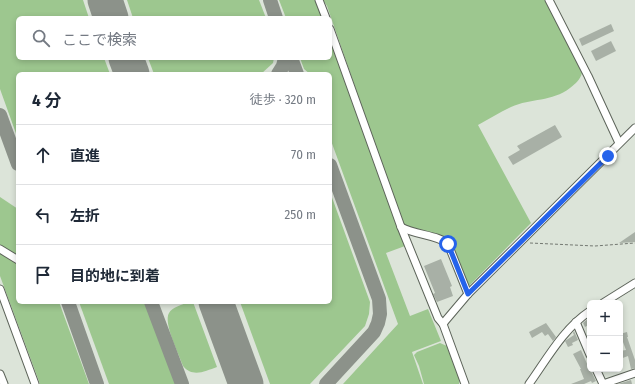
<!DOCTYPE html>
<html lang="ja">
<meta charset="utf-8">
<style>
body{margin:0;font-family:"Fira Sans Condensed","Noto Sans JP",sans-serif;background:#f6f6f7;color:#1f2937}
.controls{position:absolute;right:12px;bottom:12px;display:grid;overflow:hidden;border-radius:6px;box-shadow:0 2px 6px #0003}
.controls button{width:36px;height:36px;display:grid;place-items:center;padding:0;border:0;border-bottom:1px solid #e0e1e3;background:#fff;color:#1f2937;font:20px sans-serif}
.stop{position:absolute;width:12px;height:12px;margin:-9px;border:3px solid #2563eb;border-radius:50%;background:#fff}
.stop.end{background:#2563eb;border-color:#fff;box-shadow:0 1px 4px #0008}
.list{margin:0;padding:0;list-style:none}
h2{display:flex;justify-content:space-between;align-items:center;height:52px;margin:0;padding:0 16px;font-size:17px}
h2 small{font-size:13px;font-weight:400;color:#747a83}
.list li{display:grid;grid-template-columns:26px 1fr auto;gap:12px;align-items:center;box-sizing:border-box;height:60px;padding:0 16px;border-top:1px solid #e0e1e3}
.list b{display:block;font-size:15px;white-space:nowrap}
.list em{font-size:13px;font-style:normal;color:#747a83}
.icon{flex:none;width:22px;height:22px;fill:none;stroke:currentColor;stroke-width:2;stroke-linecap:round;stroke-linejoin:round}
.map{position:relative;flex:none;width:635px;height:384px;overflow:hidden}
.search{position:absolute;background:#fff;box-shadow:0 2px 6px #0003;left:16px;top:16px;width:316px;height:44px;display:flex;align-items:center;gap:10px;box-sizing:border-box;padding:0 14px;border-radius:6px;color:#747a83;font-size:15px}
.panel{position:absolute;background:#fff;box-shadow:0 2px 6px #0003;left:16px;top:72px;width:316px;height:232px;border-radius:6px}
.map>svg:first-child{display:block}
</style>
<div class="map">
<svg width="635" height="384" viewBox="0 0 635 384">
<rect width="100%" height="100%" fill="#dce4d9"/>
<g fill="#9dc78f">
<path d="M0 0H83L89 18H18V58H104L110 74H18V139L0 89Z"/>
<path d="M127 0H259L266 18H133Z"/>
<path d="M279 0H315L322 18H286Z"/>
<path d="M323 0H546L582 73C580 80 576 83 570 88 552 102 531 98 511 107 500 112 489 119 478 125L531 223 468 287 449 240 446 238 408 228 402 222 327 6Z"/>
<path d="M330 40 405 246 386 253 410 316 428 309 441 341 412 352 423 384H343L398 324 330 138V74H310L304 69 300 58H330Z"/>
<path d="M148 58H274L273 63 261 74H154Z"/>
<path d="M330 192 370 302 369 314 365 326 310 384H270L240 302H330Z"/>
<path d="M0 197 18 209V257L0 246Z"/>
<path d="M0 252 18 263V302H59L89 384H40L0 276Z"/>
<path d="M79 302H143L148 308 176 384H109Z"/>
<path d="M188 302H193L217 367C205 371 193 378 183 366 179 354 163 323 169 313 172 307 182 305 188 302Z"/>
<path d="M440 343 447 346 460 378 459 384H424L419 366 414 355 417 352Z"/>
</g>
<g fill="none" stroke-linecap="round" stroke-linejoin="round">
<g stroke="#8c928a" stroke-width="14">
<path d="M270 0 276 18"/>
<path d="M291 58 297 74"/>
<path d="M278 74 283 66 285 58"/>
<path d="M0 115 18 164"/>
<path d="M68 302 97 384"/>
<path d="M151 302 182 384"/>
<path d="M243 377 244 384"/>
<path d="M326 384 374 332 378 323 380 314 379 299 330 165"/>
</g>
<g stroke="#8c928a" stroke-width="35">
<path d="M105 0 111 18"/>
<path d="M126 58 132 74"/>
<path d="M216 302 246 384"/>
</g>
</g>
<g fill="#a8b0a6">
<path d="M611 24 614 31 582 46 579 39Z"/>
<path d="M611 41 616 51 596 61 591 51Z"/>
<path d="M555 125 562 137 513 165 508 157 520 150 517 146Z"/>
<path d="M635 232V242L619 243Z"/>
<path d="M441 259 452 286 450 287 453 296 437 302 433 294 435 293 424 266Z"/>
<path d="M590 317V324L585 327 583 323Z"/>
<path d="M546 323 556 337 553 341 548 334 545 336 542 332 532 338 529 332Z"/>
<path d="M574 331 578 340 572 343 573 345 568 347 565 341 574 335 573 333Z"/>
<path d="M627 332 628 337H627L635 360V368L631 369 628 356 620 359V351L626 350 620 334Z"/>
<path d="M581 350 588 366 590 365V369L596 381 592 383 591 381 584 384H571L584 379 580 369H581L573 354Z"/>
<path d="M631 380 632 384H618Z"/>
</g>
<g fill="none" stroke-linecap="round" stroke-linejoin="round">
<g stroke="#5d645a" stroke-width="9">
<g id="minor">
<path d="M319 0 326 18"/>
<path d="M549 0 588 76 619 143"/>
<path d="M330 29 401 227 438 318 443 324 465 384"/>
<path d="M401 227C415 235 439 235 448 244L468 294"/>
<path d="M0 249 18 260"/>
<path d="M0 289 35 384"/>
<path d="M603 303 635 283"/>
<path d="M576 322 590 355"/>
<path d="M443 324 446 320 468 294 635 128"/>
<path d="M596 369 603 384"/>
<path d="M0 374 4 384"/>
<path d="M529 384C547 359 563 329 590 311"/>
<path d="M603 384 635 373"/>
</g>
</g>
<path stroke="#737871" stroke-width="1" stroke-dasharray="3 2" stroke-linecap="butt" d="M530 243 595 246 635 243"/>
<use href="#minor" stroke="#fff" stroke-width="7"/>
</g>
<g fill="none" stroke-linecap="round" stroke-linejoin="round">
<path stroke="#2563eb" stroke-width="5" d="M448 244 468 294 608 156"/>
</g>
</svg>
<div class="controls">
<button>+</button>
<button>−</button>
</div>
<div class="stop" style="left:448px;top:244px"></div>
<div class="stop end" style="left:608px;top:156px"></div>
<div class="search"><svg class="icon" aria-label="search" viewBox="0 0 24 24"><circle cx="10" cy="10" r="6"/><path d="M15 15l6 6"/></svg>ここで検索</div>
<section class="panel">
<h2>4 分<small>徒歩 · 320 m</small></h2>
<ul class="list">
<li><svg class="icon" aria-label="ahead" viewBox="0 0 24 24"><path d="M12 20V5M6 11l6-6 6 6"/></svg><div><b>直進</b></div><em>70 m</em></li>
<li><svg class="icon" aria-label="left" viewBox="0 0 24 24"><path d="M17 20v-9H6M10 6l-5 5 5 5"/></svg><div><b>左折</b></div><em>250 m</em></li>
<li><svg class="icon" aria-label="arrive" viewBox="0 0 24 24"><path d="M6 21V4h12l-3 4 3 4H6"/></svg><div><b>目的地に到着</b></div></li>
</ul>
</section>
</div>
